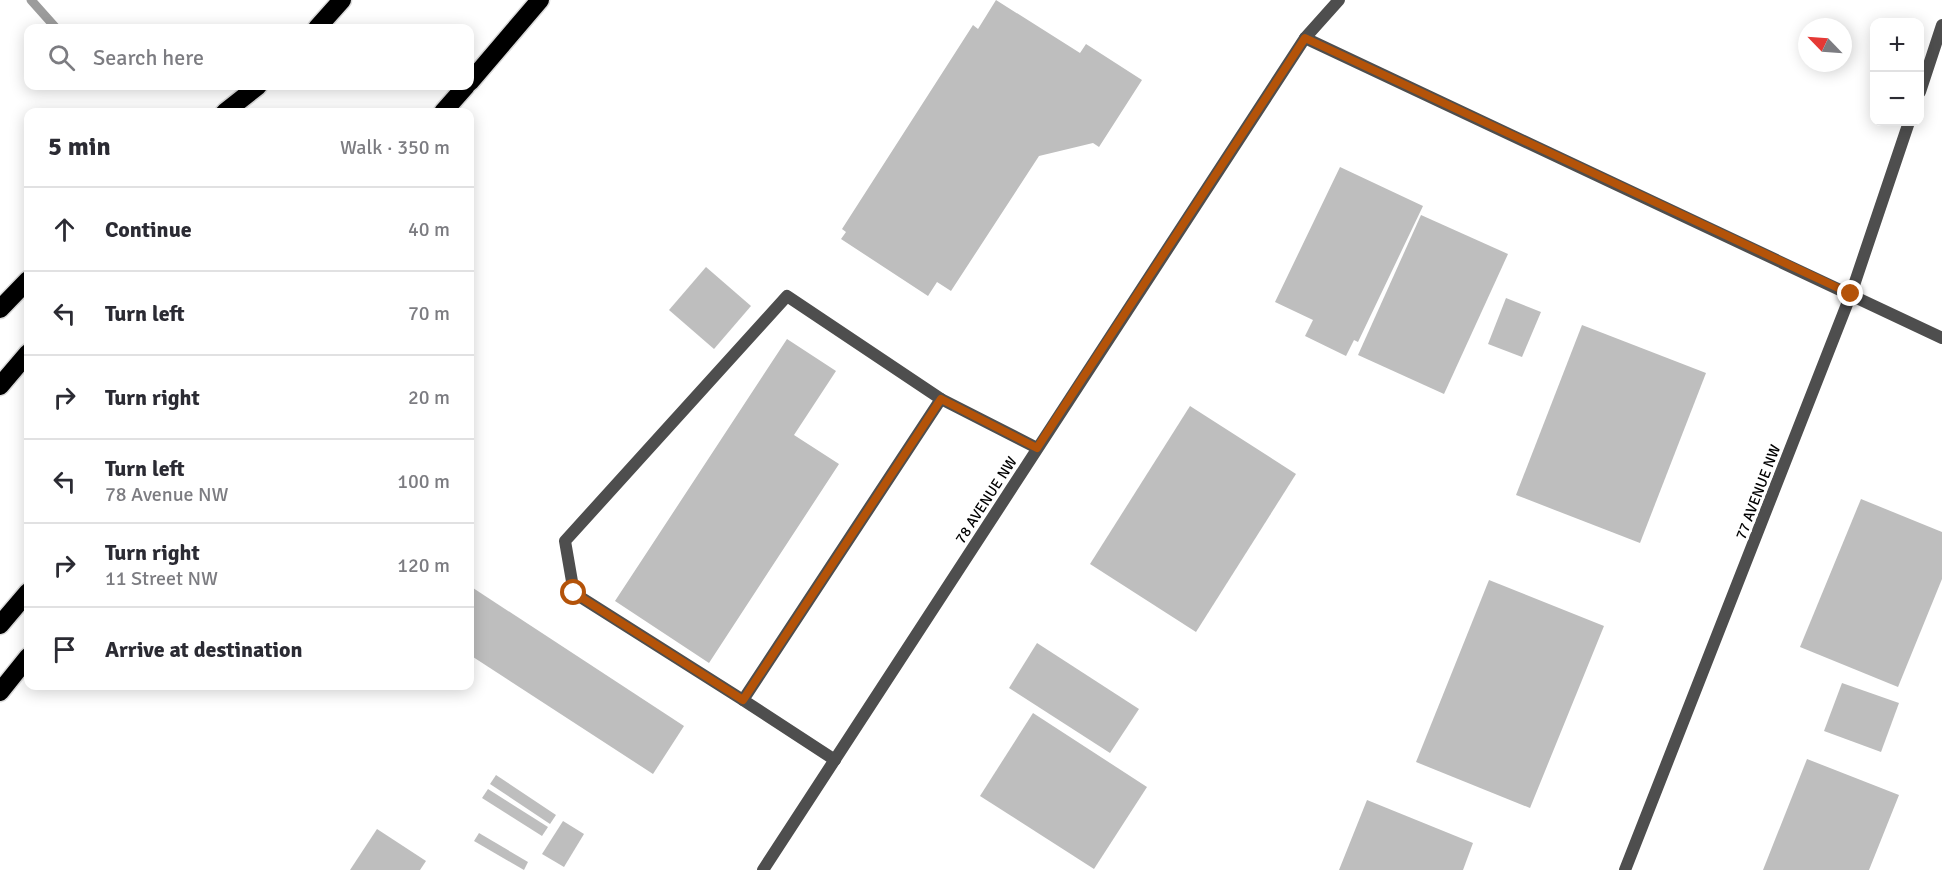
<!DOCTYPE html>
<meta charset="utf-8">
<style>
body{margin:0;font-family:Signika,sans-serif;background:#f7f7f7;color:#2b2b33}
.controls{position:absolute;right:18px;top:18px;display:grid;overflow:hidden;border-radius:12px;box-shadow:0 3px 15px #0003}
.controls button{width:54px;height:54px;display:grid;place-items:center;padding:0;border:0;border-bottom:2px solid #e1e1e2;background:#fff;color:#2b2b33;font:30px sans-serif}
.compass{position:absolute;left:1798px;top:18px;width:54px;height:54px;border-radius:50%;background:#fff;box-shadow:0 3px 15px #0003;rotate:295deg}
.stop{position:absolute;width:18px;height:18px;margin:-14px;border:4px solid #b45309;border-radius:50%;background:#fff}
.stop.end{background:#b45309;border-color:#fff;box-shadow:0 2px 6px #0008}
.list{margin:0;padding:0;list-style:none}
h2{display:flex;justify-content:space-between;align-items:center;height:78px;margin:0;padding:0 24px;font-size:26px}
h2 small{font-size:20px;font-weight:400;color:#7c7c81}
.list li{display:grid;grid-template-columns:39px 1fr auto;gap:18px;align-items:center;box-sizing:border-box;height:84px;padding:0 24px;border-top:2px solid #e1e1e2}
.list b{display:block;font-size:22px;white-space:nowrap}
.list p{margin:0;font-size:20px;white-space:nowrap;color:#7c7c81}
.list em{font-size:20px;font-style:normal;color:#7c7c81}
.icon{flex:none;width:33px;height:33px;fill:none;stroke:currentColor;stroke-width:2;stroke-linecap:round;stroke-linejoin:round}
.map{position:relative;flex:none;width:1942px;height:870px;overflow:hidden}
.search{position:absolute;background:#fff;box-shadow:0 3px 15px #0003;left:24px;top:24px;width:450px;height:66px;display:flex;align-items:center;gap:15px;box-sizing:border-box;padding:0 21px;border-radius:12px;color:#7c7c81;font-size:22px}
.panel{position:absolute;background:#fff;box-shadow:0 3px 15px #0003;left:24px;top:108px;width:450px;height:582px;border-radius:12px}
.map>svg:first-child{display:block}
</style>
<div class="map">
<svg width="1942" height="870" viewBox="0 0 1942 870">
<rect width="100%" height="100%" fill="#fff"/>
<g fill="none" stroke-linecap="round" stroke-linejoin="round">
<path stroke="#9c9c9c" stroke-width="9" d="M31 0 56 28"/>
</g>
<g fill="#bebebe">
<path d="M996 0 1080 53 1086 44 1142 80 1099 147 1093 143 1039 156 951 291 937 282 928 296 841 239 846 232 842 229 973 25 978 29Z"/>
<path d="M1340 167 1423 206 1358 342 1354 340 1346 356 1305 336 1313 320 1275 302Z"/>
<path d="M1421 215 1508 254 1444 394 1358 355Z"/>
<path d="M706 267 751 306 714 349 669 310Z"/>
<path d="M1506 298 1541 312 1522 357 1488 344Z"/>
<path d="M1582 325 1706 373 1640 543 1516 495Z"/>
<path d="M787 339 836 371 794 435 839 464 709 663 615 601Z"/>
<path d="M1190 406 1296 474 1196 632 1090 564Z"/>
<path d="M1861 499 1942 532V579L1898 687 1800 647Z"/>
<path d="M1489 580 1604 626 1530 808 1416 762Z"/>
<path d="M470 586 684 726 653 774 470 655Z"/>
<path d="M1037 643 1139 709 1110 753 1009 688Z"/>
<path d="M1842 683 1899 703 1881 752 1824 731Z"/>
<path d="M1033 713 1147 787 1094 869 980 796Z"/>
<path d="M1807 759 1899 795 1869 870H1763Z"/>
<path d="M496 775 556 815 550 824 490 784Z"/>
<path d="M488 789 548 827 542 836 482 798Z"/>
<path d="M1367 800 1473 843 1463 870H1339Z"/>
<path d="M563 821 584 834 564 867 542 854Z"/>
<path d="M377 829 426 861 420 870H350Z"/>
<path d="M479 833 528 862 524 870 474 841Z"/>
</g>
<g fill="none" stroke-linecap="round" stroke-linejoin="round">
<g stroke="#dbdbdb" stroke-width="21">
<g id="highway">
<path d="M317 28 342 0"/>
<path d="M470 82 540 0"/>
<path d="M225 112 258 86"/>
<path d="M443 112 466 86"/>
<path d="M0 309 28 280"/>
<path d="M0 386 28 353"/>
<path d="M0 625 28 592"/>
<path d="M0 692 28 657"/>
</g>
</g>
<g stroke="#4e4e4e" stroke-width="12">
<path d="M743 700 574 593 565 541 787 296 941 399"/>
<path d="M835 760 743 700 941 399 1037 448"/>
</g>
<g stroke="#4e4e4e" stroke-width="12">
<path d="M1305 38 1942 338"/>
<path d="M1920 92 1942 25"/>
<path d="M763 870 1305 38 1339 0"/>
<path d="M1625 870 1851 294 1909 122"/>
</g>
<use href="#highway" stroke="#000" stroke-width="18"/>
</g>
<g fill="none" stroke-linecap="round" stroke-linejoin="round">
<path stroke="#b45309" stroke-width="8" d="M574 593 743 700 941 399 1037 448 1305 38 1851 294"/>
</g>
<g text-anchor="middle" stroke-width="6" stroke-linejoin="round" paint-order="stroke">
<g font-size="15" fill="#000" stroke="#fff">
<text transform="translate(1758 492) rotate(-69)" y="5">77 AVENUE NW</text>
<text transform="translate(986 500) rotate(-57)" y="5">78 AVENUE NW</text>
</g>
</g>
</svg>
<div class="controls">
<button>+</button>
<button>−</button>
</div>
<svg class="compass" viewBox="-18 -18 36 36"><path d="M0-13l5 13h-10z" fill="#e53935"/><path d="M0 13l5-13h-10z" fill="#7c7c81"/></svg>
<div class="stop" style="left:574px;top:593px"></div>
<div class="stop end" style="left:1851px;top:294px"></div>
<div class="search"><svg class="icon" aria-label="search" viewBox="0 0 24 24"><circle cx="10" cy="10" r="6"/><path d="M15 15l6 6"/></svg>Search here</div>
<section class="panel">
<h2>5 min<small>Walk · 350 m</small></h2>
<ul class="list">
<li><svg class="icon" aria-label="ahead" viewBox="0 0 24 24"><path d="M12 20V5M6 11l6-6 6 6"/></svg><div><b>Continue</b></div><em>40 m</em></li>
<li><svg class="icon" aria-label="left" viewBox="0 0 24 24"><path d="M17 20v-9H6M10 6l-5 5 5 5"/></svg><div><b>Turn left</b></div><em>70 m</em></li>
<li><svg class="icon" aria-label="right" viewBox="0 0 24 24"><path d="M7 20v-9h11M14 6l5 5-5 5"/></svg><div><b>Turn right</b></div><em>20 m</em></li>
<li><svg class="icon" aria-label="left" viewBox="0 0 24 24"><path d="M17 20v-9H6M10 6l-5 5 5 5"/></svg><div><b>Turn left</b><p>78 Avenue NW</p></div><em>100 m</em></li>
<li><svg class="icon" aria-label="right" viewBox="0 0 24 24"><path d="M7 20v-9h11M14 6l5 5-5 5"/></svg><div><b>Turn right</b><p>11 Street NW</p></div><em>120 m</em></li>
<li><svg class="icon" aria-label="arrive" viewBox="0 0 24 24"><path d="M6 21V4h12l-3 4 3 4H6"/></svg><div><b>Arrive at destination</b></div></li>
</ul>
</section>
</div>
